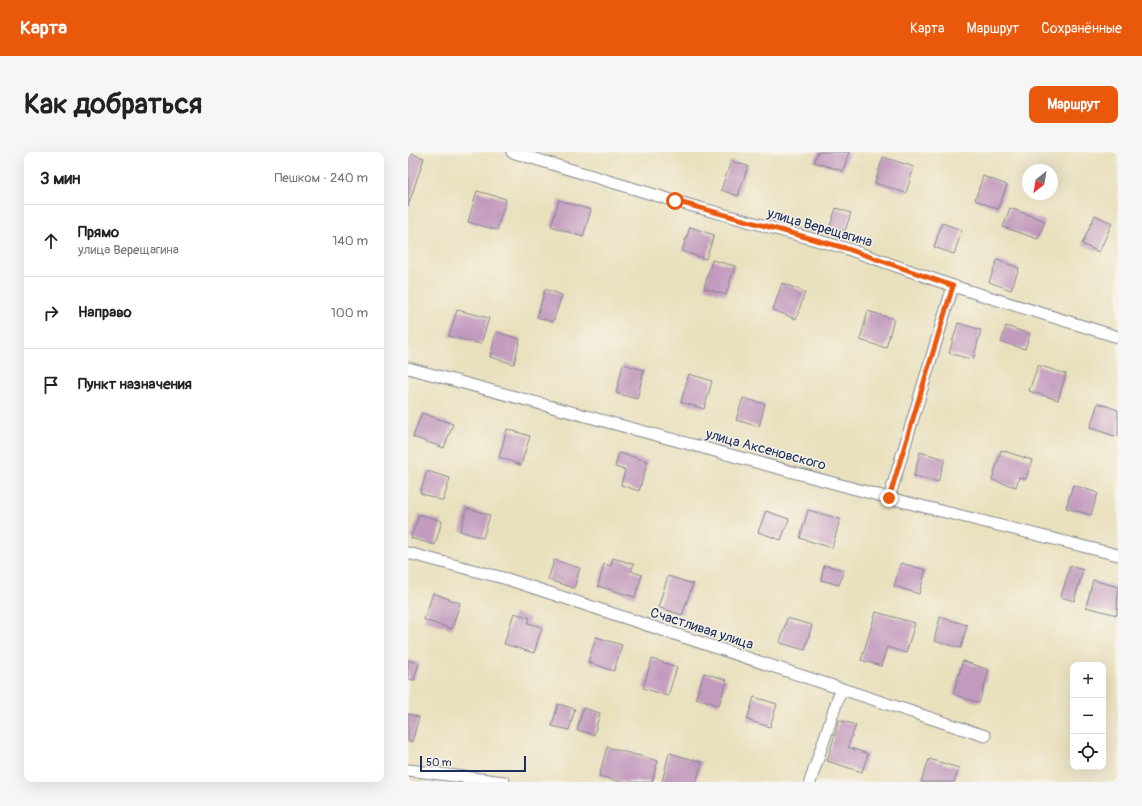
<!DOCTYPE html>
<html lang="ru">
<meta charset="utf-8">
<style>
body{margin:0;font-family:Pangolin,sans-serif;background:#f6f6f6;color:#222}
.controls{position:absolute;right:12px;bottom:12px;display:grid;overflow:hidden;border-radius:8px;box-shadow:0 4px 16px #0002}
.controls button{width:36px;height:36px;display:grid;place-items:center;padding:0;border:0;border-bottom:1px solid #e0e0e0;background:#fff;color:#222;font:20px sans-serif}
.compass{position:absolute;left:614px;top:12px;width:36px;height:36px;border-radius:50%;background:#fff;box-shadow:0 4px 16px #0002;rotate:211deg}
.scale{position:absolute;left:12px;bottom:10px;width:106px;box-sizing:border-box;padding-left:4px;border:2px solid #1b2f5e;border-top:0;font-size:11px;line-height:14px;white-space:nowrap;color:#1b2f5e;-webkit-text-stroke:3px #f7f3e8;paint-order:stroke}
.stop{position:absolute;width:12px;height:12px;margin:-9px;border:3px solid #ea580c;border-radius:50%;background:#fff}
.stop.end{background:#ea580c;border-color:#fff;box-shadow:0 1px 4px #0008}
.list{margin:0;padding:0;list-style:none}
h2{display:flex;justify-content:space-between;align-items:center;height:52px;margin:0;padding:0 16px;font-size:17px}
h2 small{font-size:13px;font-weight:400;color:#767676}
.list li{display:grid;grid-template-columns:26px 1fr auto;gap:12px;align-items:center;box-sizing:border-box;height:72px;padding:0 16px;border-top:1px solid #e0e0e0}
.list b{display:block;font-size:15px;white-space:nowrap}
.list p{margin:0;font-size:13px;white-space:nowrap;color:#767676}
.list em{font-size:13px;font-style:normal;color:#767676}
.icon{flex:none;width:22px;height:22px;fill:none;stroke:currentColor;stroke-width:2;stroke-linecap:round;stroke-linejoin:round}
.map{position:relative;flex:none;width:710px;height:630px;overflow:hidden;border-radius:8px}
header{display:flex;align-items:center;gap:24px;box-sizing:border-box;height:56px;padding:0 20px;background:#ea580c;color:#fff}
header strong{font-size:19px}
nav{display:flex;gap:22px;margin-inline-start:auto;font-size:14px}
.intro{display:flex;align-items:center;justify-content:space-between;box-sizing:border-box;height:96px;padding:0 24px}
h1{margin:0;font-size:28px}
.button{padding:10px 18px;border-radius:8px;background:#ea580c;color:#fff;font-size:14px;font-weight:700}
main{display:flex;gap:24px;padding:0 24px}
aside{flex:1;background:#fff;border-radius:8px;box-shadow:0 4px 16px #0002}
.map>svg:first-child{display:block}
</style>
<header>
<strong>Карта</strong>
<nav><a>Карта</a><a>Маршрут</a><a>Сохранённые</a></nav>
</header>
<div class="intro"><h1>Как добраться</h1><a class="button">Маршрут</a></div>
<main>
<aside>
<h2>3 мин<small>Пешком · 240 m</small></h2>
<ul class="list">
<li><svg class="icon" aria-label="ahead" viewBox="0 0 24 24"><path d="M12 20V5M6 11l6-6 6 6"/></svg><div><b>Прямо</b><p>улица Верещагина</p></div><em>140 m</em></li>
<li><svg class="icon" aria-label="right" viewBox="0 0 24 24"><path d="M7 20v-9h11M14 6l5 5-5 5"/></svg><div><b>Направо</b></div><em>100 m</em></li>
<li><svg class="icon" aria-label="arrive" viewBox="0 0 24 24"><path d="M6 21V4h12l-3 4 3 4H6"/></svg><div><b>Пункт назначения</b></div></li>
</ul>
</aside>
<div class="map">
<svg width="710" height="630" viewBox="0 0 710 630">
<rect width="100%" height="100%" fill="#f7f3e8"/>
<filter id="ink" filterUnits="userSpaceOnUse"><feTurbulence type="fractalNoise" baseFrequency=".025" numOctaves="2"/><feDisplacementMap in="SourceGraphic" scale="8" xChannelSelector="R" yChannelSelector="G"/><feConvolveMatrix kernelMatrix="1 2 1 2 8 2 1 2 1" color-interpolation-filters="sRGB"/></filter>
<filter id="wash" filterUnits="userSpaceOnUse"><feTurbulence type="fractalNoise" baseFrequency=".012" numOctaves="4" result="noise"/><feDisplacementMap in="SourceGraphic" scale="16" xChannelSelector="R" yChannelSelector="G"/><feGaussianBlur stdDeviation="0.9" result="paint"/><feColorMatrix in="noise" values="0 0 0 0 0 0 0 0 0 0 0 0 0 0 0 0 0 1.4 0 .05"/><feComposite in="paint" operator="in"/></filter>
<g filter="url(#wash)">
<rect width="100%" height="100%" fill="#e9e0bd"/>
<g id="blocks">
<g fill="#c29abe">
<path d="M410 0H441L435 19 406 10Z"/>
<path d="M1 1 16 6 0 54V4Z"/>
<path d="M475 5 506 15 498 41 467 31Z"/>
<path d="M323 9 340 14 330 44 313 38Z"/>
<path d="M575 24 599 33 590 57 567 48Z"/>
<path d="M69 39 98 47 89 78 60 70Z"/>
<path d="M151 48 183 58 175 85 143 74Z"/>
<path d="M428 56 443 61 437 79 422 74Z"/>
<path d="M602 56 637 69 630 87 595 75Z"/>
<path d="M687 63 704 71 691 100 674 92Z"/>
<path d="M534 71 554 78 546 102 526 95Z"/>
<path d="M282 75 306 83 298 107 274 99Z"/>
<path d="M304 108 327 114 318 143 296 136Z"/>
<path d="M589 108 611 116 603 138 581 130Z"/>
<path d="M374 131 397 140 388 167 365 158Z"/>
<path d="M137 137 154 143 145 170 129 165Z"/>
<path d="M49 158 81 166 73 192 41 184Z"/>
<path d="M460 159 486 167 478 196 452 188Z"/>
<path d="M550 171 573 178 565 208 541 201Z"/>
<path d="M598 174 622 182 617 197 593 190Z"/>
<path d="M88 180 112 187 106 212 82 205Z"/>
<path d="M215 212 236 218 229 247 208 241Z"/>
<path d="M630 213 658 222 650 248 621 239Z"/>
<path d="M281 222 304 229 296 257 273 250Z"/>
<path d="M335 246 357 252 351 275 328 268Z"/>
<path d="M690 251 710 258V285L682 276Z"/>
<path d="M14 261 45 272 36 296 5 285Z"/>
<path d="M99 277 122 284 113 313 91 305Z"/>
<path d="M593 298 624 308 618 327 611 325 608 335 584 328Z"/>
<path d="M512 300 537 307 530 330 506 324Z"/>
<path d="M211 301 240 309 231 339 213 333 217 318 207 315Z"/>
<path d="M19 319 42 326 35 349 12 341Z"/>
<path d="M665 333 690 341 683 363 658 356Z"/>
<path d="M59 356 82 363 75 386 52 379Z"/>
<path d="M400 358 432 367 424 396 392 386Z"/>
<path d="M358 359 381 367 373 388 350 380Z"/>
<path d="M11 362 34 369 27 393 3 386Z"/>
<path d="M205 406 226 412 223 419 234 423 227 445 190 434 196 412 203 414Z"/>
<path d="M146 408 172 416 166 436 140 428Z"/>
<path d="M493 411 518 418 511 442 486 434Z"/>
<path d="M416 413 436 418 431 433 413 428Z"/>
<path d="M662 414 675 418 666 449 653 445Z"/>
<path d="M260 424 285 432 274 463 250 455Z"/>
<path d="M685 428 710 435 709 463 678 455Z"/>
<path d="M25 441 52 451 44 477 16 468Z"/>
<path d="M468 460 507 471 498 501 479 495 473 514 453 508Z"/>
<path d="M106 461 122 466 120 471 134 475 126 501 96 492Z"/>
<path d="M532 465 559 473 553 496 526 489Z"/>
<path d="M379 466 404 473 397 498 372 491Z"/>
<path d="M188 485 214 493 206 519 180 510Z"/>
<path d="M244 507 269 515 260 544 235 536Z"/>
<path d="M0 508 11 511 6 528 0 527Z"/>
<path d="M555 509 581 518 571 551 545 542Z"/>
<path d="M296 521 319 528 311 553 288 546Z"/>
<path d="M346 545 369 552 362 575 339 568Z"/>
<path d="M150 552 167 557 161 578 144 574Z"/>
<path d="M175 556 192 561 186 583 169 578Z"/>
<path d="M0 562 11 565 4 590 0 589Z"/>
<path d="M431 568 448 573 440 595 460 602 454 620 419 609Z"/>
<path d="M199 595 250 609 244 630H213L191 624Z"/>
<path d="M261 601 294 610 288 630H254Z"/>
<path d="M521 607 551 616 546 630H513Z"/>
</g>
</g>
</g>
<g filter="url(#ink)">
<use href="#blocks" fill-opacity="0" stroke="#82888e" stroke-width="1"/>
<g fill="none" stroke-linecap="round" stroke-linejoin="round">
<g stroke="#82888e" stroke-width="13">
<g id="minor">
<path d="M104 0 267 49 437 96 545 134 710 185"/>
<path d="M0 216 481 346 710 403"/>
<path d="M481 346 545 134"/>
<path d="M0 401 99 427 577 584"/>
<path d="M0 618 96 630"/>
<path d="M402 630 433 537"/>
</g>
</g>
<use href="#minor" stroke="#fff" stroke-width="11"/>
</g>
</g>
<g fill="none" stroke-linecap="round" stroke-linejoin="round" filter="url(#ink)">
<path stroke="#ea580c" stroke-width="5" d="M267 49 437 96 545 134 481 346"/>
</g>
<g text-anchor="middle" stroke-width="3" stroke-linejoin="round" paint-order="stroke">
<g font-size="14" fill="#1b2f5e" stroke="#f7f3e8">
<text transform="translate(412 75) rotate(16)" y="5">улица Верещагина</text>
<text transform="translate(358 297) rotate(15)" y="5">улица Аксеновского</text>
<text transform="translate(294 476) rotate(18)" y="5">Счастливая улица</text>
</g>
</g>
</svg>
<div class="controls">
<button>+</button>
<button>−</button>
<button><svg class="icon" aria-label="locate" viewBox="0 0 24 24"><circle cx="12" cy="12" r="6"/><path d="M12 2v4M12 18v4M2 12h4M18 12h4"/></svg></button>
</div>
<svg class="compass" viewBox="-18 -18 36 36"><path d="M0-13l5 13h-10z" fill="#e53935"/><path d="M0 13l5-13h-10z" fill="#767676"/></svg>
<div class="scale">50 m</div>
<div class="stop" style="left:267px;top:49px"></div>
<div class="stop end" style="left:481px;top:346px"></div>
</div>
</main>
